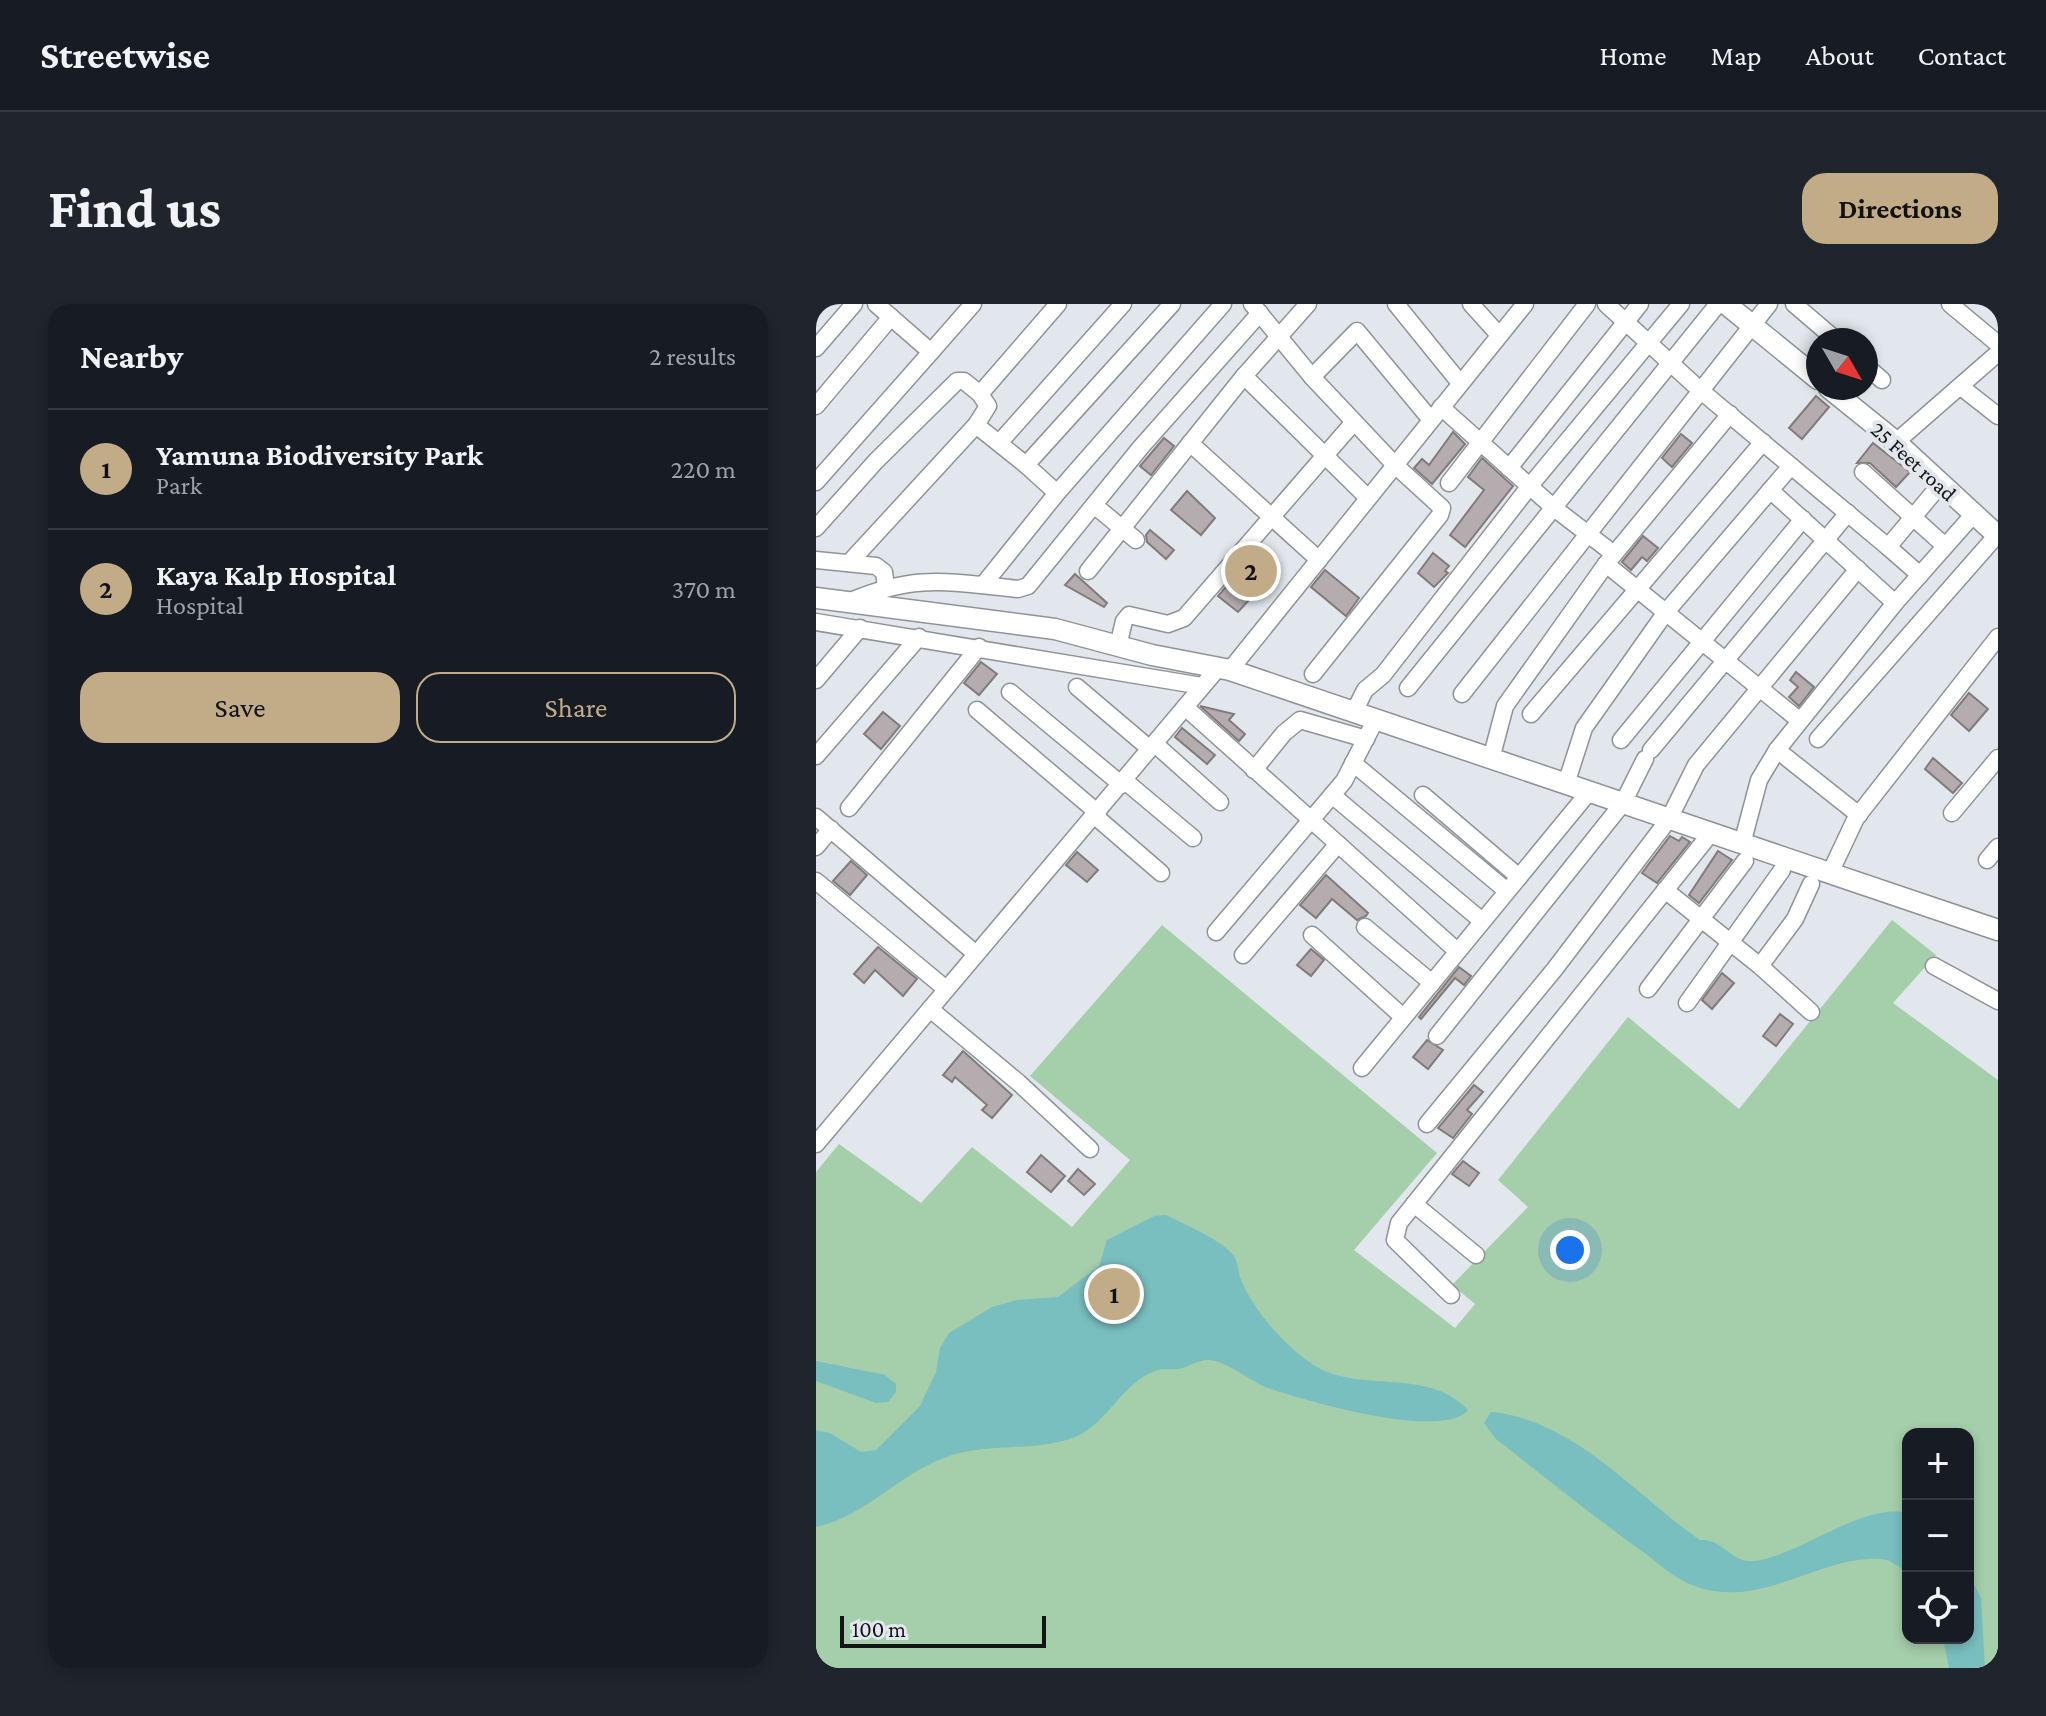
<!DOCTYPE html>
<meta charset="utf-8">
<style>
body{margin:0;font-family:"Crimson Pro",serif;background:#20242c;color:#f1f3f6}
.controls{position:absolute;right:24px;bottom:24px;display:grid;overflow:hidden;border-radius:16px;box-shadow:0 4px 12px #0003}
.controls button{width:72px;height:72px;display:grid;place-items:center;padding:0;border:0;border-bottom:2px solid #363941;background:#171b24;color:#f1f3f6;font:40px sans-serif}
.compass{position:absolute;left:990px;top:24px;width:72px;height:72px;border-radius:50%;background:#171b24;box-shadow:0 4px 12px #0003;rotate:129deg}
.scale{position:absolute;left:24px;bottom:20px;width:206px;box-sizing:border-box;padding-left:8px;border:4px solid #141517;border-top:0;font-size:22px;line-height:28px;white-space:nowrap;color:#141517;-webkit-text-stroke:6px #e2e7ed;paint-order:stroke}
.you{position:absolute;left:754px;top:946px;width:28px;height:28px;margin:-20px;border:6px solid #fff;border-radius:50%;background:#1a73e8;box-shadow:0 0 0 12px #1a73e833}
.badge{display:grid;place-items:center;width:52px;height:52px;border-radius:50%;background:#c2ac87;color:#111;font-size:26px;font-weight:700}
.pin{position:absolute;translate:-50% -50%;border:4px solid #fff;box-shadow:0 2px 8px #0006}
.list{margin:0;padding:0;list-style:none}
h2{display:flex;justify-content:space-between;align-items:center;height:104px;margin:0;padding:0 32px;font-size:34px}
h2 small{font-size:26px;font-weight:400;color:#9ea1a6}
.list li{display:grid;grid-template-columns:52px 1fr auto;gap:24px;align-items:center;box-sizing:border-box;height:120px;padding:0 32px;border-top:2px solid #363941}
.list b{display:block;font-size:30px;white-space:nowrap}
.list p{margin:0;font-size:26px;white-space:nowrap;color:#9ea1a6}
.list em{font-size:26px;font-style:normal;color:#9ea1a6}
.actions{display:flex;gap:16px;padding:24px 32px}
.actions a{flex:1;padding:18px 0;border:2px solid #c2ac87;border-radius:24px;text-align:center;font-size:28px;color:#c2ac87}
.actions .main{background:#c2ac87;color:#111}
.icon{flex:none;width:44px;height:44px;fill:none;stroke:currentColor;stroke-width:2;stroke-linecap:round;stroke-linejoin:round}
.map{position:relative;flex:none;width:1182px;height:1364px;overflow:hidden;border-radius:24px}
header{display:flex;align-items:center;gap:48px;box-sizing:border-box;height:112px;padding:0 40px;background:#171b24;border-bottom:2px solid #363941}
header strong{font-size:38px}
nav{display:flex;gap:44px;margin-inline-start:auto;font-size:28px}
.intro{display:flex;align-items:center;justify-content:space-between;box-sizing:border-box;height:192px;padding:0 48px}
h1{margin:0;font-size:56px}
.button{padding:20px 36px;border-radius:24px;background:#c2ac87;color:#111;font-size:28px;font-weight:700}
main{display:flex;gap:48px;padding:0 48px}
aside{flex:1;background:#171b24;border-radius:24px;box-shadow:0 4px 12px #0003}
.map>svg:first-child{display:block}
</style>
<header>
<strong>Streetwise</strong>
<nav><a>Home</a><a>Map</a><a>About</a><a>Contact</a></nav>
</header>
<div class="intro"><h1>Find us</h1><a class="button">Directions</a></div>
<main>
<aside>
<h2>Nearby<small>2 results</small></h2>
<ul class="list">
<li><span class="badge">1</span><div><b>Yamuna Biodiversity Park</b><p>Park</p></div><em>220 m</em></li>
<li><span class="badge">2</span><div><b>Kaya Kalp Hospital</b><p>Hospital</p></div><em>370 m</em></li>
</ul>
<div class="actions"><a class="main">Save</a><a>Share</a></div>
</aside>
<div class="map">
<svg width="1182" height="1364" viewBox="0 0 1182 1364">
<rect width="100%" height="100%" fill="#e2e7ed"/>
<path fill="#a5ceab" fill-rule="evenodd" d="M1076 616 1120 651 1077 699 1182 776V1364H0V868L23 840 105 899 156 843 256 923 314 856 214 772 346 621 621 849 538 946 639 1024 659 1000 636 981 712 903 682 876 812 713 923 805ZM1092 1130H1152V1334H1092Z"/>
<g fill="#7abfc0">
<path d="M350 911C368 920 406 936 418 952 422 958 422 969 425 976 438 1007 468 1041 496 1060 542 1091 612 1062 652 1106 627 1137 487 1096 452 1084 436 1078 407 1055 392 1056 382 1056 372 1063 363 1065 355 1066 346 1064 339 1067 306 1079 291 1120 259 1133 220 1149 171 1137 128 1154 82 1171 50 1212 0 1223V1126L14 1129 45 1148 60 1146 104 1102 120 1068 124 1044 133 1029 176 1003 201 996 242 993 283 962 291 936 338 912Z"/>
<path d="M0 1057 69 1071 80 1080V1088L72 1098 60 1099 0 1077Z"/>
<path d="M675 1108C759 1116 819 1191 884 1236 910 1234 914 1263 945 1256 989 1247 1050 1198 1092 1209V1269C1084 1264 1074 1255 1065 1255 1005 1251 947 1305 881 1283 862 1277 845 1262 830 1250 779 1214 730 1174 680 1135L668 1119Z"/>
<path d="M1152 1268 1165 1294 1169 1364H1133L1127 1334H1152Z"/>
</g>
<g fill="#b4acae" stroke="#827b7c" stroke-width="2">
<path d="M1000 92 1013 103 986 135 973 124Z"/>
<path d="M637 128 649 140 616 180 598 164 606 155 613 161Z"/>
<path d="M865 130 876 139 856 163 846 154Z"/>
<path d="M348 134 358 142 335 171 324 162Z"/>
<path d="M1057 139 1094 168 1080 183 1054 159H1041Z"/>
<path d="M666 154 697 182 649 243 634 231 668 186 652 173Z"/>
<path d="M371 187 399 214 385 231 355 206Z"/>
<path d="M334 226 358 246 350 255 331 238 330 231Z"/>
<path d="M827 232 842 244 831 257 826 253 815 266 806 258Z"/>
<path d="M439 249 460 267 422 308 402 292Z"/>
<path d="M617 249 633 262 629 267 632 269 618 283 602 269Z"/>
<path d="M509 266 543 294 530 312 495 283Z"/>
<path d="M259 270 291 299 288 303 249 281Z"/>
<path d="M165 358 181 370 163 391 148 379Z"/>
<path d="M980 368 998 383 983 402 973 393 982 383 974 376Z"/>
<path d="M1153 389 1172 405 1153 427 1135 411Z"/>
<path d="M384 402 418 410 413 416 429 430 423 437Z"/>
<path d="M67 408 84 422 65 445 48 430Z"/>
<path d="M366 424 399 451 391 460 359 433Z"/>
<path d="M1117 454 1146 479 1137 489 1109 465Z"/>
<path d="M854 532 863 537 866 533 874 538 841 579 826 569Z"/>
<path d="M902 547 916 556 883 599 873 591Z"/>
<path d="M261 548 282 566 271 578 250 561Z"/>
<path d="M35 557 51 571 34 591 17 577Z"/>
<path d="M510 571 552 609 550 612 541 616 516 595 500 614 484 601Z"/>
<path d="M62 643 101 675 87 692 59 666 48 679 38 670Z"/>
<path d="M495 645 508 656 495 672 481 661Z"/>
<path d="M643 663 655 672 648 681 639 674 605 715 603 713Z"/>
<path d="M906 669 918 679 896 705 886 696Z"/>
<path d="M964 710 977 720 960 742 947 732Z"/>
<path d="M611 736 627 746 612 765 597 753Z"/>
<path d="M147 747 196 791 176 814 166 806 171 801 139 773 136 778 127 771Z"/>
<path d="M658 781 667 788 651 806 656 810 637 834 622 824Z"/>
<path d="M225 851 249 872 235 888 211 868Z"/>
<path d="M647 857 663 869 653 882 636 870Z"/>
<path d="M262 865 279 880 268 891 252 877Z"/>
</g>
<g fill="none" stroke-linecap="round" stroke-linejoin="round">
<g stroke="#8e9398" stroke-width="19">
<g id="minor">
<path d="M60 0 115 48 157 0"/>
<path d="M436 0 496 73 579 161 626 204 624 211 497 370"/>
<path d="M580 0 644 79"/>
<path d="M655 0 683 31"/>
<path d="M790 0 884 86 1072 243"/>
<path d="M978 0 1020 36"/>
<path d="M1134 0 1182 40"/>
<path d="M0 44 38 0"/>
<path d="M1050 62 1066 76"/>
<path d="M428 72 552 194"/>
<path d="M496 73 541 27 615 116"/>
<path d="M1145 83 1182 112"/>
<path d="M0 102 75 13"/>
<path d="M625 103 738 204 798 250"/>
<path d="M160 121 210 161"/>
<path d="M1080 138 1182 49"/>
<path d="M183 139 307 0"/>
<path d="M374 139 503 256"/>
<path d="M693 164 824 0"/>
<path d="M1047 168 1129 242"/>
<path d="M0 178 115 48"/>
<path d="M633 179 771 0"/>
<path d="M954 186 1079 299"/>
<path d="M241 189 210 161 356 0"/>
<path d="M278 201 320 236"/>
<path d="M0 224 60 157 141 77H148L164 90"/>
<path d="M0 256 60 262 68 268 70 283"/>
<path d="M33 259 160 121 172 102 164 90 242 0"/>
<path d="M790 260 983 416"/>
<path d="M272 267 428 72 492 0"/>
<path d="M1104 271 1072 243 1124 181"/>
<path d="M167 281 241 189 407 0"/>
<path d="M32 298C100 269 132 278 202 285L212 282 325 143 444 9"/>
<path d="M0 318 386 382"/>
<path d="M302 342 308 317 313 311 352 320 368 314 538 118"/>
<path d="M414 366 709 0"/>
<path d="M0 376 44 324"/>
<path d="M261 383 334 445"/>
<path d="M592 384 902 0"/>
<path d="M194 388 306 481"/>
<path d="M646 390 953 0"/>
<path d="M369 403 522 540 427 651"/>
<path d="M161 406 282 509"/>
<path d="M538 408 549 386 567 371 713 183 865 0"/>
<path d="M715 410 947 138"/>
<path d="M1002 435 1181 231"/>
<path d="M805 436 987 215"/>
<path d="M339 440 404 498"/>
<path d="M835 446 1032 209"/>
<path d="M961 446 1043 511"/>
<path d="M0 452 103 333"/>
<path d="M675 455 689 402 790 260 914 110"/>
<path d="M537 459 691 587"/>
<path d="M438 466 468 429 484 416 550 435"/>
<path d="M309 477 377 534"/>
<path d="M750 480 768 424 850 308 975 162"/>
<path d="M516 491 666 617"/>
<path d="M607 491 703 573"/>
<path d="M33 504 163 343"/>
<path d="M1136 509 1182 454"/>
<path d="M279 512 345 569"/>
<path d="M0 513 160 650"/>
<path d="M522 540 641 647"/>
<path d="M926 540 943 476 961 446 1079 299 1157 211"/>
<path d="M0 543 15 525"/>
<path d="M1171 556 1182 543"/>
<path d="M1014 569 1040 514 1182 333"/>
<path d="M0 577 130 685"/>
<path d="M849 586 944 662 995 708"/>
<path d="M549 623 616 679"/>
<path d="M400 628 528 477 560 415"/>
<path d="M496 631 587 713"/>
<path d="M944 662 979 615 995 580"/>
<path d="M1118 662 1182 697"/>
<path d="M832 685 929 557"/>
<path d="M871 699 966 566"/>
<path d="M114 705 203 779 274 845"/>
<path d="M621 732 807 499 829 455"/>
<path d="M546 764 773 488"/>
<path d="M611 820 738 666 853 515 880 461 1042 265"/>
<path d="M0 840 402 364"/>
<path d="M598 900 660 951"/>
<path d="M635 991 579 936 583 919 895 529"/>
</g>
</g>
<g stroke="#8e9398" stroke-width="23">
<g id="tertiary">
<path d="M910 0 1002 75"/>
<path d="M1013 84 1080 138 1182 232"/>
<path d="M0 294 239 325 336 351 414 366 1182 626"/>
</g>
</g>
<use href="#minor" stroke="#fff" stroke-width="16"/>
<use href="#tertiary" stroke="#fff" stroke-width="20"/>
</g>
<g text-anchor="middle" stroke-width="8" stroke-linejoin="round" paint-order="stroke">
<g font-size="22" fill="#141517" stroke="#e2e7ed">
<text transform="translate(1098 157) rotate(42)" y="8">25 Feet road</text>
</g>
</g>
</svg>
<div class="controls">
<button>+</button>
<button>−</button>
<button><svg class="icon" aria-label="locate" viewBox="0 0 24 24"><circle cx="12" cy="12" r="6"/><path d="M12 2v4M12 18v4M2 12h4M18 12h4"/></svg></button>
</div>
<svg class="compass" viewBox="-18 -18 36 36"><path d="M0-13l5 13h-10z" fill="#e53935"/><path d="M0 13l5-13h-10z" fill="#9ea1a6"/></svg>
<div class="scale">100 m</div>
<div class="you"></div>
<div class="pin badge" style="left:298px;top:990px">1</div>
<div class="pin badge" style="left:435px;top:267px">2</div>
</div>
</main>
